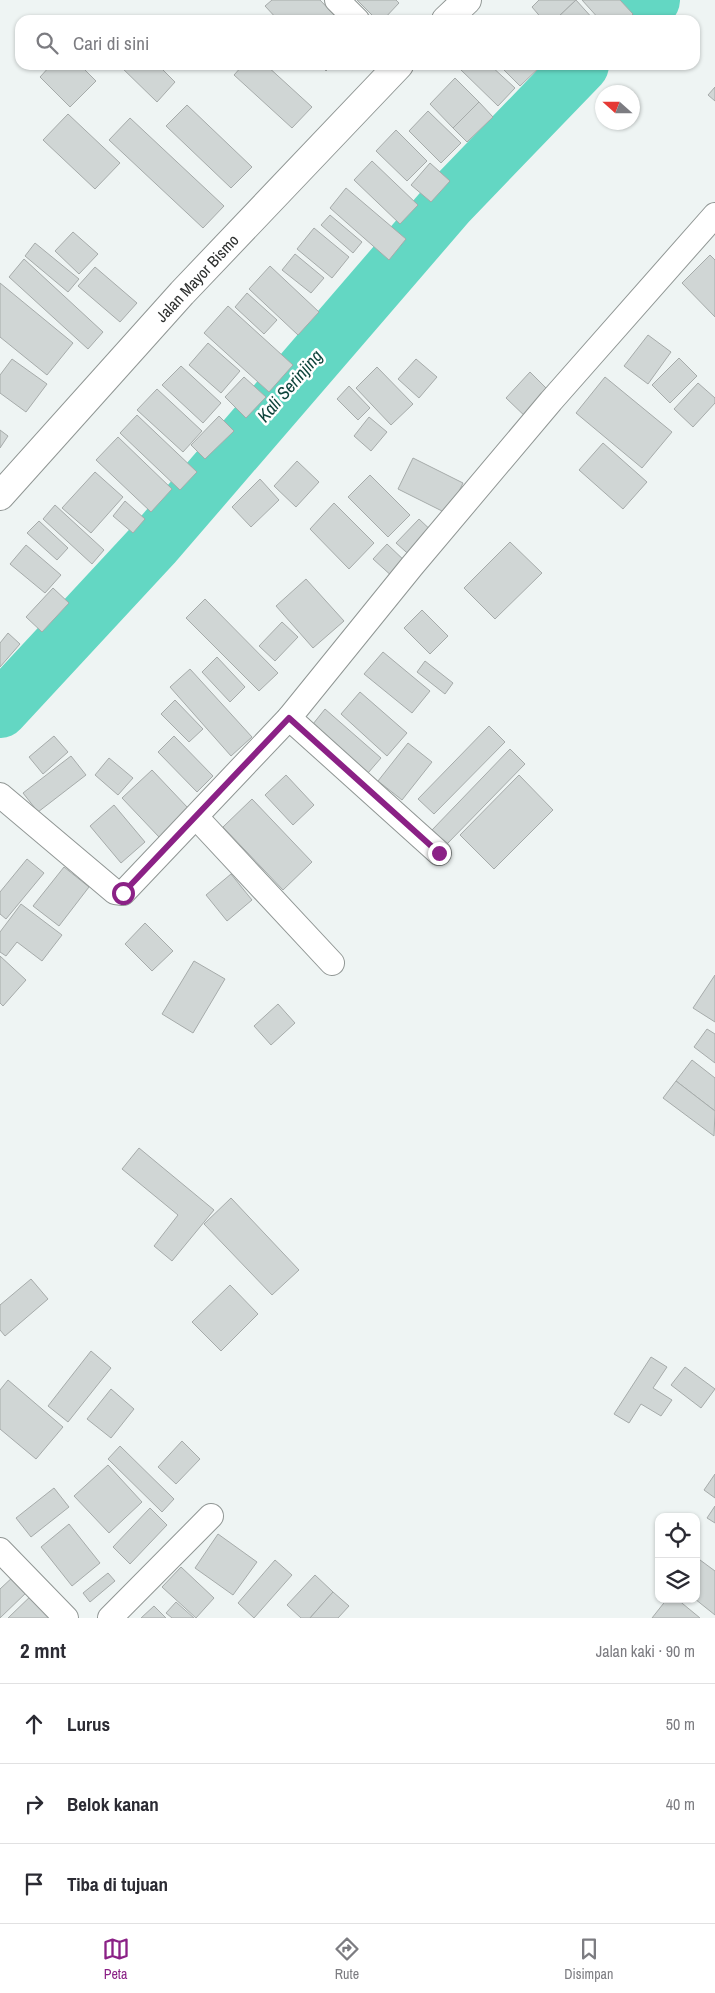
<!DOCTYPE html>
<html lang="id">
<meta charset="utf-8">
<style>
body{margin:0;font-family:"Archivo Narrow",sans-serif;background:#f7f7f7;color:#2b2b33}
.controls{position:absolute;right:15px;bottom:15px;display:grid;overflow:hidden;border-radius:10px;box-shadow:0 1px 4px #0004}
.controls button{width:45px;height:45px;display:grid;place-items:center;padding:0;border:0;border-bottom:1px solid #e1e1e2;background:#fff;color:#2b2b33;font:25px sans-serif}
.compass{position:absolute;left:595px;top:85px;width:45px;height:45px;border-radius:50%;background:#fff;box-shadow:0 1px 4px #0004;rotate:291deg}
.stop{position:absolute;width:15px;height:15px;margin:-11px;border:4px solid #8b2186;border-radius:50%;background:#fff}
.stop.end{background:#8b2186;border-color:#fff;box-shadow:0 1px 5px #0008}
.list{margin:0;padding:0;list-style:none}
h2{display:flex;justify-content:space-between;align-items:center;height:65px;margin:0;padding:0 20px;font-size:21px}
h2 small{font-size:16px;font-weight:400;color:#7c7c81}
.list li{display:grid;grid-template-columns:32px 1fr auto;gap:15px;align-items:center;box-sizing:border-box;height:80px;padding:0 20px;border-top:1px solid #e1e1e2}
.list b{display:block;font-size:19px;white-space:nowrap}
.list em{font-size:16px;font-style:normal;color:#7c7c81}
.icon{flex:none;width:28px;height:28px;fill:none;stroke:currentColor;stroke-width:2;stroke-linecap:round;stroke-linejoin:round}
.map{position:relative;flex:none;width:715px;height:1618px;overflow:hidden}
.search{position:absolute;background:#fff;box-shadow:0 1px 4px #0004;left:15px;right:15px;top:15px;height:55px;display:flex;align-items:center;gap:12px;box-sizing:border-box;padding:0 18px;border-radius:15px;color:#7c7c81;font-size:19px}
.sheet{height:305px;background:#fff}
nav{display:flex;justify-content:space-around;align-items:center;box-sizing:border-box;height:70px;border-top:1px solid #e1e1e2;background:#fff;font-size:14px;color:#7c7c81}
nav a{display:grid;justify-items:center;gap:2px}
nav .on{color:#8b2186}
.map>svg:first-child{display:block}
</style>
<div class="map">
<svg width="715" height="1618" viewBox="0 0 715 1618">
<rect width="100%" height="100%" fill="#eef4f3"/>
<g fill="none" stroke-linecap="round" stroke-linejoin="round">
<g stroke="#63d7c3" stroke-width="56">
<path d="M630 20 652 0"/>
<path d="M0 710 154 544 449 202 581 65"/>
</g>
</g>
<g fill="#d0d6d5" stroke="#a6abaa">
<path d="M272 0H320L339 20H278L265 6Z"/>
<path d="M357 0H396L399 3 383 20H377Z"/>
<path d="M539 0H576L555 20H543L532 7Z"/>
<path d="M576 0 594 20H555Z"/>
<path d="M582 0H620L633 14 627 20H600Z"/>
<path d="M51 65H80L96 81 70 107 40 77Z"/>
<path d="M119 65H158L175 82 157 102Z"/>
<path d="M243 65H266L312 107 292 128 234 75Z"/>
<path d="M321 65H332L326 71Z"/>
<path d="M466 65H490L515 88 498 106 461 70Z"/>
<path d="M499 65H542L520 86Z"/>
<path d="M455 78 479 102 453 128 430 104Z"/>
<path d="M715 87V101L708 95Z"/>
<path d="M479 102 493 117 467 142 453 128Z"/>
<path d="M187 105 252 167 231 188 166 126Z"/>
<path d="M428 111 461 143 441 163 409 131Z"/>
<path d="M68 114 120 163 95 189 43 140Z"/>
<path d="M130 118 224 206 203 228 109 140Z"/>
<path d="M396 130 427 161 407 181 376 151Z"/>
<path d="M372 161 418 205 400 224 354 180Z"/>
<path d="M430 163 450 181 431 202 411 185Z"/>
<path d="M346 188 406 239 389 260 330 208Z"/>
<path d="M330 215 362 242 353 253 321 225Z"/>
<path d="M314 228 349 257 332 278 297 249Z"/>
<path d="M73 232 98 254 79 274 55 251Z"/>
<path d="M35 243 79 279 68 292 25 256Z"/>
<path d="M295 254 324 278 311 293 282 270Z"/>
<path d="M710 255 715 260V317L682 283Z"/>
<path d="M24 259 103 332 88 349 9 277Z"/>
<path d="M270 266 319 312 298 335 249 289Z"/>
<path d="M95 267 137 303 120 322 78 286Z"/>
<path d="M0 283 73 343 47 375 0 337Z"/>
<path d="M247 293 277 320 264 334 235 307Z"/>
<path d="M228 306 293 365 269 392 204 333Z"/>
<path d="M648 335 671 352 648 384 624 366Z"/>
<path d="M208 343 240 371 221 393 189 365Z"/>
<path d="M679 358 697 376 670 403 652 385Z"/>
<path d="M12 359 47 384 26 412 0 393V375Z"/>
<path d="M416 359 437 377 419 398 398 379Z"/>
<path d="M181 366 221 403 203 423 162 385Z"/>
<path d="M377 367 413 404 391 425 356 388Z"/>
<path d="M530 372 553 395 529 420 506 398Z"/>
<path d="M244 377 266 397 246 418 225 397Z"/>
<path d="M605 377 672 432 642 468 576 413Z"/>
<path d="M698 383 715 398V403L693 427 674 409Z"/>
<path d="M349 386 370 408 358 420 337 399Z"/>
<path d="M157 389 202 431 183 452 137 410Z"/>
<path d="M137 415 197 472 180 490 120 433Z"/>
<path d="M219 416 234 431 205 459 191 445Z"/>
<path d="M369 417 387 432 371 451 354 436Z"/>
<path d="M0 430 8 436 0 448Z"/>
<path d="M118 437 172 489 151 512 96 460Z"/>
<path d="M603 443 647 482 623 509 579 470Z"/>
<path d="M413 458 463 483 448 514 398 489Z"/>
<path d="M297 461 319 482 296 507 274 486Z"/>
<path d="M95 472 123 497 91 533 62 508Z"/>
<path d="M370 475 410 515 388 537 348 497Z"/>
<path d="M260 479 279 500 251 527 232 507Z"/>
<path d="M125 501 145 519 133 533 113 516Z"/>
<path d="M334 503 374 543 349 569 310 529Z"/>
<path d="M55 505 104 550 92 564 43 519Z"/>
<path d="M419 519 436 535 414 559 396 543Z"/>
<path d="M39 521 68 548 57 560 27 533Z"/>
<path d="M510 542 542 573 495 619 464 588Z"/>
<path d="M387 544 408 564 394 578 373 559Z"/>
<path d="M26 545 61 575 45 593 10 564Z"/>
<path d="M306 579 344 621 313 648 276 606Z"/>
<path d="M53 588 69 603 42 632 26 617Z"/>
<path d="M205 599 278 673 259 691 186 618Z"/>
<path d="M422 610 448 636 430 654 404 628Z"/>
<path d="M282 622 298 637 275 661 259 646Z"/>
<path d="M8 633 20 644 0 667V643Z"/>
<path d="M383 652 430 691 412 713 364 674Z"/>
<path d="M217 657 245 687 230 702 202 672Z"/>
<path d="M425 661 453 683 445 694 417 672Z"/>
<path d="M190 669 252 737 231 756 170 687Z"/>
<path d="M360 692 407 733 387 756 341 714Z"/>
<path d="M175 700 203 729 189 742 161 714Z"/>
<path d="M325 709 381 758 368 773 313 724Z"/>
<path d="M489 726 505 742 434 814 418 799Z"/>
<path d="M54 736 68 752 43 774 29 757Z"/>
<path d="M174 736 213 776 197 792 158 752Z"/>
<path d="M408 743 432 762 402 800 378 781Z"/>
<path d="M510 749 525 764 447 844 432 830Z"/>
<path d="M71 756 86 775 38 812 23 793Z"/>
<path d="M109 758 133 778 118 795 95 775Z"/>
<path d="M152 770 188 808 159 837 122 798Z"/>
<path d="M286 775 314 805 293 825 265 795Z"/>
<path d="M519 775 553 810 494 869 460 835Z"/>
<path d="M252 799 312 862 283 890 223 827Z"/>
<path d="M114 805 145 842 121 863 90 826Z"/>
<path d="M27 859 44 873 6 919 0 914V892Z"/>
<path d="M64 867 89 887 59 926 33 906Z"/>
<path d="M231 874 252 900 227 921 206 895Z"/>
<path d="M21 904 62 935 42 961 17 942 6 956 0 952V932Z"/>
<path d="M145 923 173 951 152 971 125 944Z"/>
<path d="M0 956 26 980 3 1006 0 1003Z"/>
<path d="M194 961 225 979 193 1033 162 1014Z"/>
<path d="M715 975V1022L693 1008Z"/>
<path d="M278 1004 295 1023 271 1045 254 1026Z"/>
<path d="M707 1029 715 1034V1063L694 1047Z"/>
<path d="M692 1060 715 1078V1111L676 1081Z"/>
<path d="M676 1081 715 1111 714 1136 663 1098Z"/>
<path d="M139 1148 214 1210 172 1261 154 1246 178 1215 122 1169Z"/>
<path d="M231 1198 299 1270 272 1295 204 1224Z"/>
<path d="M31 1279 48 1299 5 1336 0 1330V1305Z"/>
<path d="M230 1285 258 1314 221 1351 192 1322Z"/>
<path d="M91 1351 111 1368 68 1422 48 1406Z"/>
<path d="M651 1357 667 1367 653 1388 672 1400 661 1416 641 1404 629 1423 614 1414Z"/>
<path d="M685 1367 715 1389 701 1408 671 1385Z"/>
<path d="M8 1380 63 1427 36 1459 0 1429V1390Z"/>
<path d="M111 1389 134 1409 111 1438 87 1419Z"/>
<path d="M182 1441 200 1459 176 1484 158 1467Z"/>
<path d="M120 1446 174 1499 162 1512 108 1459Z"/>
<path d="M108 1465 142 1502 109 1533 74 1496Z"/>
<path d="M715 1474V1498L704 1490Z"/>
<path d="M54 1488 69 1507 31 1537 16 1518Z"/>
<path d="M715 1506V1523L707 1518Z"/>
<path d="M150 1508 167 1525 130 1564 113 1547Z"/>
<path d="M69 1524 100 1563 72 1586 41 1547Z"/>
<path d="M218 1534 257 1562 233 1595 195 1568Z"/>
<path d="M696 1557 715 1571V1615L695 1599H696Z"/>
<path d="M275 1560 292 1575 254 1618 238 1603Z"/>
<path d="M181 1567 214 1598 196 1618 162 1587Z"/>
<path d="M108 1573 115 1581 90 1602 83 1593Z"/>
<path d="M15 1575 29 1590 0 1618V1589Z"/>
<path d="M315 1575 333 1592 310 1618H301L287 1605Z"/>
<path d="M36 1591 61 1618H8Z"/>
<path d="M333 1592 349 1606 338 1618H310Z"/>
<path d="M667 1599H677L700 1618H652Z"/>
<path d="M176 1602 194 1618H172L166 1613Z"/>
<path d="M154 1606 166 1618H141Z"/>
</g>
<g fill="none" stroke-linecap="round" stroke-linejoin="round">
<g stroke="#909694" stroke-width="26">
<g id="street">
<path d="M337 0 357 20"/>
<path d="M289 718 439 853"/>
<path d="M0 795 115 892 123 893 289 718 412 566 551 401 715 215"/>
<path d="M196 817 332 963"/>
<path d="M0 1550 66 1618"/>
<path d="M110 1618 211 1516"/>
</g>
</g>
<g stroke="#909694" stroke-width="30">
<g id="primary">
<path d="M446 20 467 0"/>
<path d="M0 496 182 293 399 65"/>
</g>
</g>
<use href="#street" stroke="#fff" stroke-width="24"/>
<use href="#primary" stroke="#fff" stroke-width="28"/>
</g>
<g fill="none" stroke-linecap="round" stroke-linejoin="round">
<path stroke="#8b2186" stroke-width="6" d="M123 893 289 718 439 853"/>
</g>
<g text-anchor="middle" stroke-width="5" stroke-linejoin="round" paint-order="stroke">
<g font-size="16" fill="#2d2f2e" stroke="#fff">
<text transform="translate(197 278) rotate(-47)" y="6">Jalan Mayor Bismo</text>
</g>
<g font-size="18" font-style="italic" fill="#0e443b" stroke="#fff">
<text transform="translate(290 386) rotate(-49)" y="6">Kali Serinjing</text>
</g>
</g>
</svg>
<div class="controls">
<button><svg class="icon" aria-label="locate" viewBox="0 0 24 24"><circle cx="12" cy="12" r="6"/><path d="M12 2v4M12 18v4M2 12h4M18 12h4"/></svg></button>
<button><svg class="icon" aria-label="layers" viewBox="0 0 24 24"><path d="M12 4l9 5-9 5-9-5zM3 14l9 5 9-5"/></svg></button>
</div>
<svg class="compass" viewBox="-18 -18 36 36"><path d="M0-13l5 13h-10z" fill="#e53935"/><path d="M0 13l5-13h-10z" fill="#7c7c81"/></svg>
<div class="stop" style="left:123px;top:893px"></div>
<div class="stop end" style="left:439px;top:853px"></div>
<div class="search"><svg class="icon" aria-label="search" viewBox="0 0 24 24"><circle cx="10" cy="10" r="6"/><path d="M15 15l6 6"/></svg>Cari di sini</div>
</div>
<section class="sheet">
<h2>2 mnt<small>Jalan kaki · 90 m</small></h2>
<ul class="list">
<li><svg class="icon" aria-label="ahead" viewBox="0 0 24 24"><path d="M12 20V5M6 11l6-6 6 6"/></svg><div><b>Lurus</b></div><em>50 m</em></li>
<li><svg class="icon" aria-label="right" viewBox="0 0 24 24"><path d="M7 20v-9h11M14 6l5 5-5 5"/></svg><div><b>Belok kanan</b></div><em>40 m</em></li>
<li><svg class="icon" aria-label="arrive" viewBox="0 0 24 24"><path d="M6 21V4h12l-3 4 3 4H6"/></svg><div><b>Tiba di tujuan</b></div></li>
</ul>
</section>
<nav>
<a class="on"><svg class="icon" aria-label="map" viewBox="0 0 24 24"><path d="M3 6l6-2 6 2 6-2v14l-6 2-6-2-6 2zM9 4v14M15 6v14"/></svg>Peta</a>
<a><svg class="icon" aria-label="directions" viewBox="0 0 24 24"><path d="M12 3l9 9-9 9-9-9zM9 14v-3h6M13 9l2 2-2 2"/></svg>Rute</a>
<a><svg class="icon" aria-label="saved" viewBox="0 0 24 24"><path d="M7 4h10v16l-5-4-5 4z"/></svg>Disimpan</a>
</nav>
